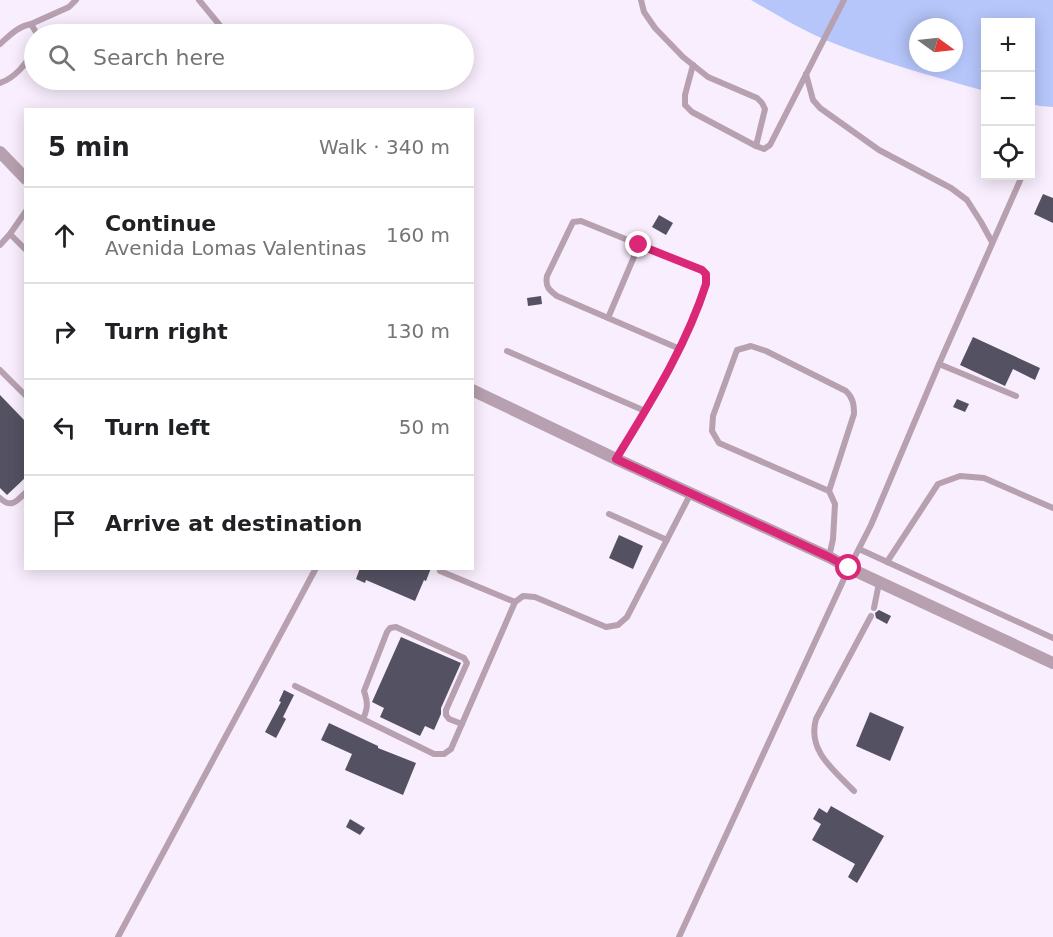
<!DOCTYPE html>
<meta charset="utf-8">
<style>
body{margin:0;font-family:"DejaVu Sans",sans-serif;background:#f2f2f2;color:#202124}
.controls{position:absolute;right:18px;top:18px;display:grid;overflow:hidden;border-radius:0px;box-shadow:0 3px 15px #0003}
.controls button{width:54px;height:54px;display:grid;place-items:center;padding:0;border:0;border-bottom:2px solid #e0e0e0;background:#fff;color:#202124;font:30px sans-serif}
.compass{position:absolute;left:909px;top:18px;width:54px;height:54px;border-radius:50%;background:#fff;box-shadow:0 3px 15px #0003;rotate:105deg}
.stop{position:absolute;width:18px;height:18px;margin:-14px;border:4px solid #db2777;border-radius:50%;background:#fff}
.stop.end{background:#db2777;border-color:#fff;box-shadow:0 2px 6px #0008}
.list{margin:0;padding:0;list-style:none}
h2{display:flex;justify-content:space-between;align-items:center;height:78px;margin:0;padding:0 24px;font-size:26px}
h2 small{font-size:20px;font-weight:400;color:#757577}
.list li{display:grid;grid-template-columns:39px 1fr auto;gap:18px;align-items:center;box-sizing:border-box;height:96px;padding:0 24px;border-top:2px solid #e0e0e0}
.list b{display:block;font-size:22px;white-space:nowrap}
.list p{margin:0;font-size:20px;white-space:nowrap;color:#757577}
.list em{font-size:20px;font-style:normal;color:#757577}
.icon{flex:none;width:33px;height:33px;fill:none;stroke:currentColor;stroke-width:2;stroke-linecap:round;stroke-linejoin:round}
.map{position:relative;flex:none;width:1053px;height:937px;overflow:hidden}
.search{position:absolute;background:#fff;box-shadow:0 3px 15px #0003;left:24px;top:24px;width:450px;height:66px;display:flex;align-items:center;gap:15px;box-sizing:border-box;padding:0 21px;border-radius:33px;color:#757577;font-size:22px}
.panel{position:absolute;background:#fff;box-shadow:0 3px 15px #0003;left:24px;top:108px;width:450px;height:462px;border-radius:0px}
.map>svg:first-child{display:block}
</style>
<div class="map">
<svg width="1053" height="937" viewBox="0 0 1053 937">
<rect width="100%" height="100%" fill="#f9eefd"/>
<path fill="#b6c6fa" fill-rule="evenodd" d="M751 0H1053V107L1040 106 1031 104 1030 22H986L985 91C932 76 879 62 828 41 801 30 776 14 751 0ZM918 27H954V63H918Z"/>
<g fill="#545162">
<path d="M1043 194 1053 198V223L1034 214Z"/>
<path d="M659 215 673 223 666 235 652 227Z"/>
<path d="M541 296 542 304 528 306 527 298Z"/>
<path d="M973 337 1040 368 1035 380 1013 369 1005 386 960 365Z"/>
<path d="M0 395 26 422V477L7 495 0 488Z"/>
<path d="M957 399 969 404 965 412 953 407Z"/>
<path d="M619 535 643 546 633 569 609 558Z"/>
<path d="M360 568H431L426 581 424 580 415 601 366 580 365 583 356 579Z"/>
<path d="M879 610 891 616 887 624 876 618 875 613Z"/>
<path d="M401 637 461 663 441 708V714L434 730 425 726 420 736 380 717 384 708 372 702Z"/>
<path d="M284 690 294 695 283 717 286 719 276 738 265 732 281 702 279 701Z"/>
<path d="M870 712 904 727 890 761 856 746Z"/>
<path d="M329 723 378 746V748L416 763 403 795 345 770 352 754 321 740Z"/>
<path d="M831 806 884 836 857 883 848 877 855 864 812 840 821 824 813 819 819 808 827 813Z"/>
<path d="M350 819 365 828 360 835 346 827Z"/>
</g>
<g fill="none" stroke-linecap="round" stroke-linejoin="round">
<g stroke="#b7a0af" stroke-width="6">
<path d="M199 0 227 34"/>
<path d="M641 0 644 12 655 28 683 57 708 77 757 98 762 103 765 109 756 146 764 149 770 145 844 0"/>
<path d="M31 24 69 7 76 0"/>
<path d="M0 44C9 36 18 26 31 24L37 34"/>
<path d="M693 65 685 95V105L692 112 756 146"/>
<path d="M806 74 813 100 820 108 879 150 951 188 967 200 981 222 992 242"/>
<path d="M0 83C15 78 27 63 34 50"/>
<path d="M10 234 26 250"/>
<path d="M0 245 10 234 26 211"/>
<path d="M608 318 639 245"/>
<path d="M507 351 645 411"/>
<path d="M939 364 1016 396"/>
<path d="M0 370 26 396"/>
<path d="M616 459 645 411 680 349 703 292 706 284V274L702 270 581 221 573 222 547 276C545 287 549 290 557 296L680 349"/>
<path d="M0 498C11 509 17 501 26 492"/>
<path d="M609 514 667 540"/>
<path d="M859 549 1053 638"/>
<path d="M829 557 833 539 835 504 829 491 719 443 712 431 713 416 737 350 751 346 766 351 846 391C853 398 854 404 854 414L829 491"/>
<path d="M887 562 938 484 960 476 984 478 1053 508"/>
<path d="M440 571 515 602"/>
<path d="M874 608 879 583"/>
<path d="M295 686 434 754H444L451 749 515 602 523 596 535 597 606 627 618 625 627 617 691 493"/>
<path d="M363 719C368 708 368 703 364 691L387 632 390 628 396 627 464 658 467 663 446 710V715L449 719 462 724"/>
<path d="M854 791C834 770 807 751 816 719L871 616"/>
<path d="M118 937 316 568"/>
<path d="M679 937 849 568 871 525 939 364 1022 176"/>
</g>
<g stroke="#b7a0af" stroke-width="12">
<path d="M0 152 26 179"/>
<path d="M472 390 616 459 829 557 849 568 1053 663"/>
</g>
</g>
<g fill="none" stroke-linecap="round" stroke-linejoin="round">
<path stroke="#db2777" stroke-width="8" d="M639 245 702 270 706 274V284C686 347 650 403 616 459L829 557 849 568"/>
</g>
</svg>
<div class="controls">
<button>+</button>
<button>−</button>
<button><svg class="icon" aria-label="locate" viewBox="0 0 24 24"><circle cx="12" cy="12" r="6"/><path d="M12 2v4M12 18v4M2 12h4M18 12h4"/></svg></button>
</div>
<svg class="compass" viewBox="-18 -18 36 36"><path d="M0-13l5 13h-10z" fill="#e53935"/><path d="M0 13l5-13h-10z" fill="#757577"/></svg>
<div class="stop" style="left:849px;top:568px"></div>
<div class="stop end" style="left:639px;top:245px"></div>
<div class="search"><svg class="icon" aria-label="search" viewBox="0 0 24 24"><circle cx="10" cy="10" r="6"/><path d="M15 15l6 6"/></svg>Search here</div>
<section class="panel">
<h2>5 min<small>Walk · 340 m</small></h2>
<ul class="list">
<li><svg class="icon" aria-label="ahead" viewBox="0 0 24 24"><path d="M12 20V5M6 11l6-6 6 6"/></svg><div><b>Continue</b><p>Avenida Lomas Valentinas</p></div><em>160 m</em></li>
<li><svg class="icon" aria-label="right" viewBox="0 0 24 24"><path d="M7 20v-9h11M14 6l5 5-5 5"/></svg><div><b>Turn right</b></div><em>130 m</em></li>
<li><svg class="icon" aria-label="left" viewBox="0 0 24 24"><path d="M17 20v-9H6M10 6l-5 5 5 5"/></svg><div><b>Turn left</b></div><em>50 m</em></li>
<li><svg class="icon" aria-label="arrive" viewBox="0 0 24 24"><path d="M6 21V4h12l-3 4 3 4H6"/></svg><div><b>Arrive at destination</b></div></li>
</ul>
</section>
</div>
